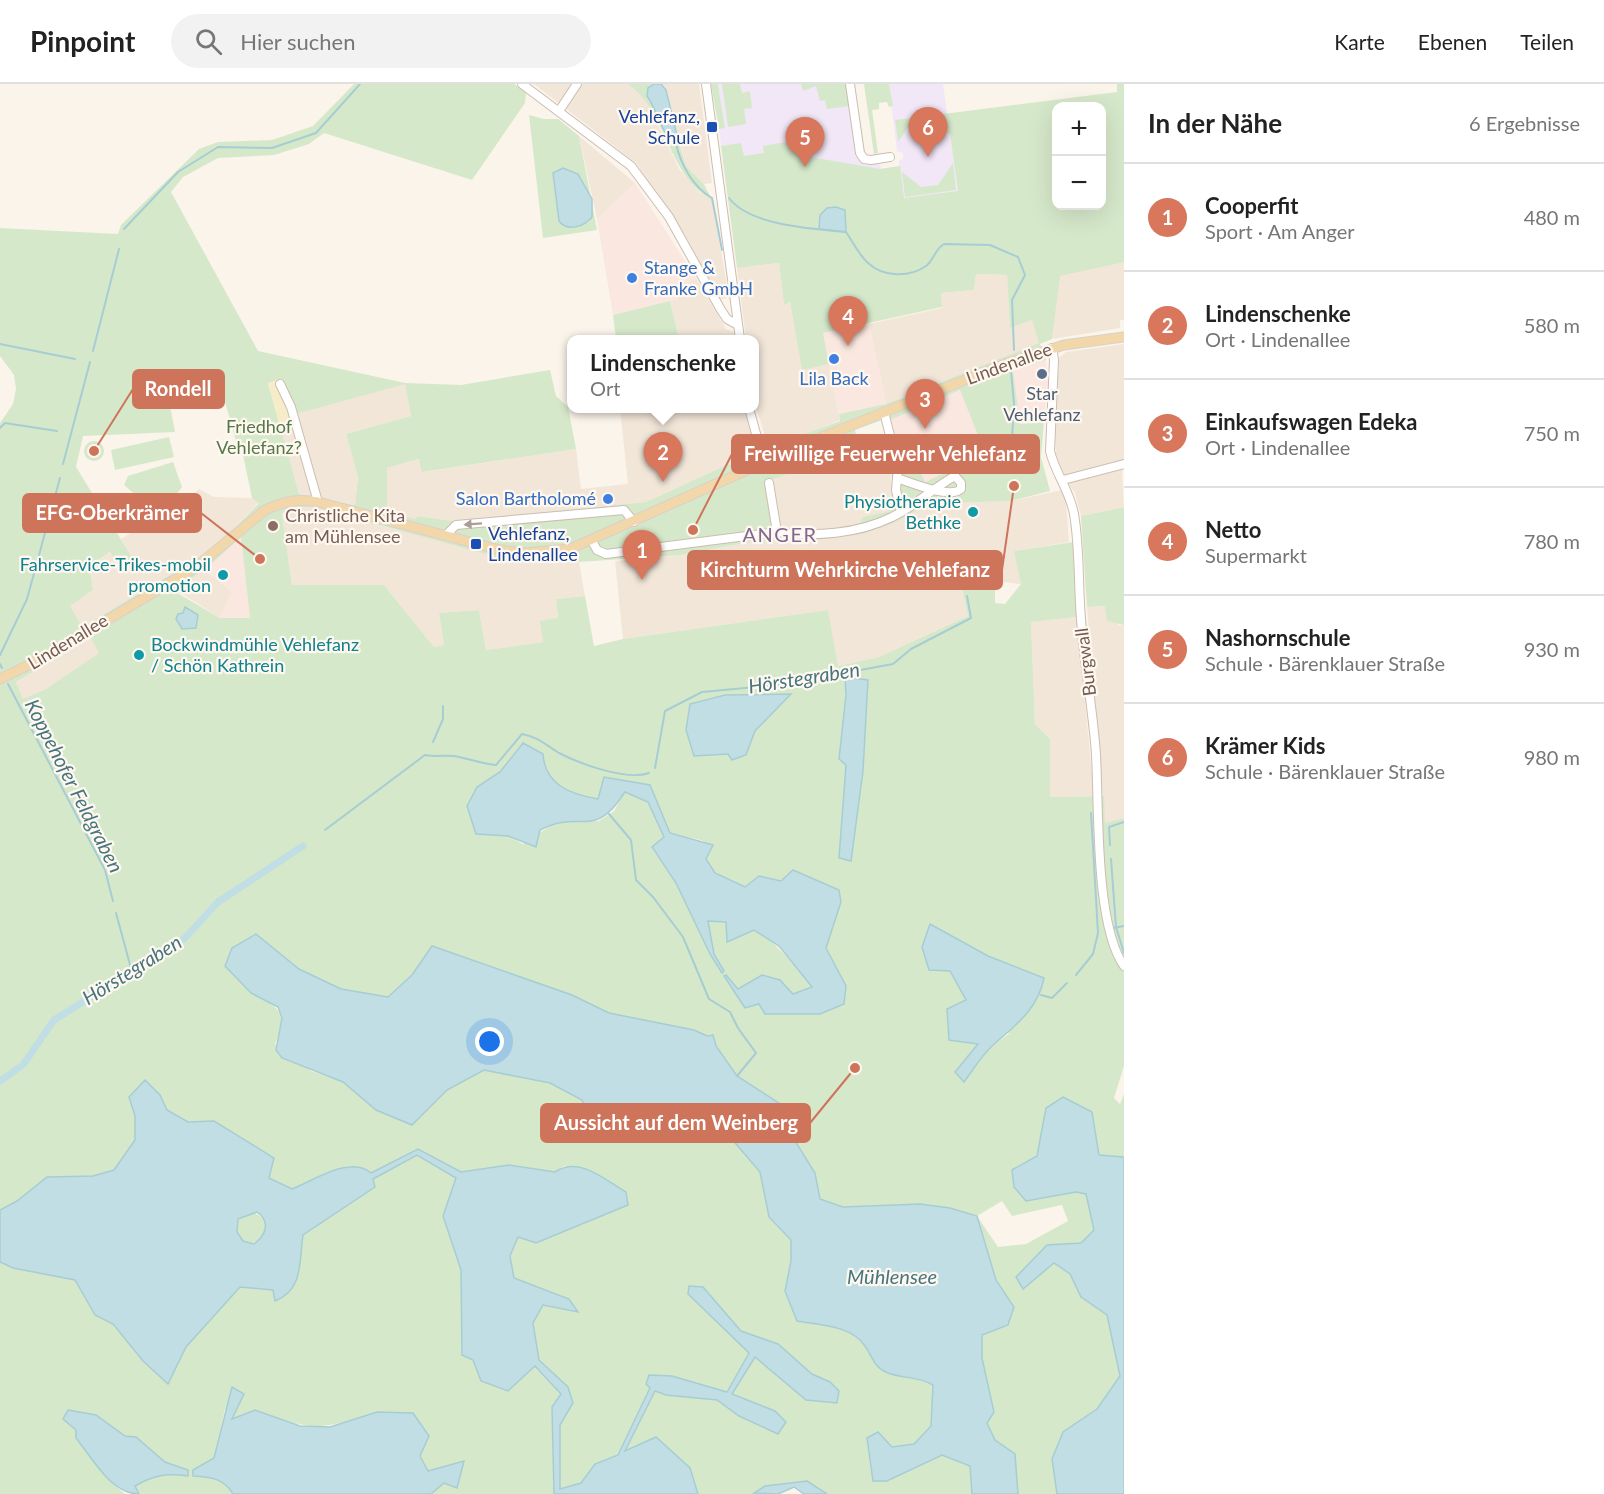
<!DOCTYPE html>
<html lang="de">
<meta charset="utf-8">
<style>
body{margin:0;font-family:Lato,sans-serif;background:#f2f2f2;color:#222}
.controls{position:absolute;right:18px;top:18px;display:grid;overflow:hidden;border-radius:12px;box-shadow:0 6px 24px #0002}
.controls button{width:54px;height:54px;display:grid;place-items:center;padding:0;border:0;border-bottom:2px solid #e0e0e0;background:#fff;color:#222;font:30px sans-serif}
.you{position:absolute;left:490px;top:958px;width:21px;height:21px;margin:-15px;border:4px solid #fff;border-radius:50%;background:#1a73e8;box-shadow:0 0 0 9px #1a73e833}
.badge{display:grid;place-items:center;width:39px;height:39px;border-radius:50%;background:#d8775c;color:#fff;font-size:20px;font-weight:700}
.pin{position:absolute;translate:-50% -50px;filter:drop-shadow(0 2px 3px #0008)}
.pin::after{content:'';position:absolute;top:32px;width:21px;height:18px;background:inherit;clip-path:polygon(0 0,100% 0,50% 100%)}
.popup{position:absolute;left:567px;top:251px;width:192px;height:78px;box-sizing:border-box;display:grid;place-content:center;border-radius:12px;background:#fff;filter:drop-shadow(0 2px 4px #0005);font-size:20px;white-space:nowrap;color:#767676}
.popup b{font-size:22px;color:#222}
.popup::after{content:'';position:absolute;left:50%;top:100%;margin-left:-12px;border:12px solid transparent;border-top-color:#fff}
.list{margin:0;padding:0;list-style:none}
h2{display:flex;justify-content:space-between;align-items:center;height:78px;margin:0;padding:0 24px;font-size:26px}
h2 small{font-size:20px;font-weight:400;color:#767676}
.list li{display:grid;grid-template-columns:39px 1fr auto;gap:18px;align-items:center;box-sizing:border-box;height:108px;padding:0 24px;border-top:2px solid #e0e0e0}
.list b{display:block;font-size:22px;white-space:nowrap}
.list p{margin:0;font-size:20px;white-space:nowrap;color:#767676}
.list em{font-size:20px;font-style:normal;color:#767676}
.icon{flex:none;width:33px;height:33px;fill:none;stroke:currentColor;stroke-width:2;stroke-linecap:round;stroke-linejoin:round}
.map{position:relative;flex:none;width:1124px;height:1410px;overflow:hidden}
header{display:flex;align-items:center;gap:36px;box-sizing:border-box;height:84px;padding:0 30px;background:#fff;border-bottom:2px solid #e0e0e0}
header strong{font-size:28px}
nav{display:flex;gap:33px;margin-inline-start:auto;font-size:21px}
.search{width:420px;height:54px;background:#f2f2f2;display:flex;align-items:center;gap:15px;box-sizing:border-box;padding:0 21px;border-radius:33px;color:#767676;font-size:22px}
main{display:flex}
aside{flex:1;background:#fff}
.map>svg:first-child{display:block}
</style>
<header>
<strong>Pinpoint</strong>
<div class="search"><svg class="icon" aria-label="search" viewBox="0 0 24 24"><circle cx="10" cy="10" r="6"/><path d="M15 15l6 6"/></svg>Hier suchen</div>
<nav><a>Karte</a><a>Ebenen</a><a>Teilen</a></nav>
</header>
<main>
<div class="map">
<svg width="1124" height="1410" viewBox="0 0 1124 1410">
<rect width="100%" height="100%" fill="#fbf4ea"/>
<g fill="#f2e6d9">
<path d="M534 0H628L643 9 679 85 699 108 712 116 729 213 720 216 685 151 636 79Z"/>
<path d="M661 0H699L712 99 704 100 686 82 666 6Z"/>
<path d="M579 52 635 99 597 135Z"/>
<path d="M1119 178H1124V236H1120V244L1052 255 1059 191Z"/>
<path d="M779 179 784 220 790 218 802 285 829 280 840 336 769 365 755 320 754 255H746L737 184Z"/>
<path d="M976 190 1007 191 1010 243 1032 236 1040 259 886 320 869 240 942 224 941 209 974 206Z"/>
<path d="M696 194 726 245 734 248 735 255H679L670 217 678 215 674 203Z"/>
<path d="M1124 260V384L1122 385 1124 423 1081 432 1075 409 1062 391 1056 370 1055 351 1059 274 1066 268Z"/>
<path d="M405 299 411 332 346 350 358 393 355 421 299 410 281 346 299 340 296 330Z"/>
<path d="M620 325H745L755 368 646 418 453 437 417 432 416 435 386 428 387 384 420 375 423 388 576 365 581 405 628 400Z"/>
<path d="M887 355 893 419 889 427 863 433 860 442 807 448 774 444 766 398 817 379 864 374V359Z"/>
<path d="M199 405 214 413 252 414 259 418 222 457 202 472 82 543 69 522 93 506 89 482 111 468 123 486 135 479 121 455 152 436 164 441Z"/>
<path d="M1062 406 1066 418 1069 458 1015 467 1021 500 995 497 962 504 968 532 879 573 837 582 828 526 623 555 615 477 680 471 751 458 815 456 923 420 1011 417Z"/>
<path d="M293 423H314L510 477 579 478 585 512 556 515 558 535 543 558 486 566 479 526 439 529 444 561 434 563 384 501H292L282 430Z"/>
<path d="M205 486 232 508 220 534 184 511 171 506Z"/>
<path d="M1105 522 1119 541H1124V734L1105 740 1087 523Z"/>
<path d="M1077 533 1094 712 1050 713V655L1035 640 1031 538Z"/>
<path d="M92 554 100 569 46 605 23 616 16 598Z"/>
</g>
<g fill="#fae7df">
<path d="M635 99 696 194 675 203 678 215 613 231 597 135Z"/>
<path d="M869 240 886 320 839 330 823 249Z"/>
<path d="M1046 276 1048 300 1044 338 1020 340 1013 286Z"/>
<path d="M960 306 982 359 975 369 950 387 925 398 910 363 899 367 890 336Z"/>
<path d="M241 453 250 534H220L232 508 205 486Z"/>
</g>
<path fill="#f1e7f7" d="M718 0H846L855 52V72L864 81 880 80 881 85 899 82V77L903 74V69L897 67 889 0H943L959 114 986 130 744 89 727 61 721 62 719 45 725 43Z"/>
<g fill="#d6e8ca" fill-rule="evenodd">
<path d="M354 0H514L526 8 525 19 472 96 324 49 309 60 274 71 218 74 183 93 171 108 258 267 405 299 461 301 550 286 556 312 568 323 576 365 422 388 419 375 387 384V428L416 435 417 432 453 437 646 418 755 368 840 337 839 330 886 320 1039 259 1032 236 1010 244 1007 191 976 190 974 206 941 209 942 223 823 249 829 280 802 286 790 218 784 221 779 179 737 184 721 62 741 59 744 72 764 69 763 62 787 58V50L792 61 805 68V72L880 85 900 82 904 114 958 107 950 50 935 41 908 43 898 58 895 36 1117 8V0H1124V178L1060 192 1052 255 1040 260 1046 276 1013 286 1020 340 1044 338 1041 373 1050 407 1011 417 923 420V423L894 439 862 450 815 456 751 458 680 471 579 478 510 477 314 423H293L282 430 292 501H384L434 563 444 561 439 529 479 526 486 566 543 558 540 537 558 534 556 515 585 512 594 562 623 555 828 526 838 582 879 573 968 532 962 504 995 497V519L1005 520 1021 500 1014 467 1073 458 1077 533 1031 538 1035 640 1050 655V713L1104 712 1105 739 1124 734V982L1114 1014 1120 1020 1124 1010V1073L1098 1072 1092 1028 1041 1051 1026 1117 1076 1108 1087 1110 1094 1146 1081 1160 1047 1161 1054 1179 1070 1190 1081 1213 1107 1231 1120 1292 1097 1325 1063 1348 1052 1375 1057 1410H1018L1015 1370 995 1356 987 1338 994 1327 982 1274V1251L1008 1241 1014 1223 996 1196 977 1132 950 1124 920 1120 843 1123 820 1115 815 1089 795 1057 779 1019 737 992 716 962 713 951 707 952 694 946 609 929 572 911 432 862 412 891 388 913 341 905 299 885 256 850 251 909C279 924 289 927 275 960L311 987 343 998 376 1025 424 1030 447 1006 484 986 550 999 582 1016 591 1039 608 1051 667 1023 724 1046 760 1088 769 1133 791 1156V1177L785 1207 797 1237C819 1240 851 1241 865 1262 873 1273 873 1283 888 1289 904 1295 916 1292 933 1301L931 1342 914 1360 892 1363 887 1397 942 1371 970 1382 972 1410H827L807 1397 765 1402 756 1410H698L690 1384 625 1368 655 1307 666 1311 717 1316 739 1332 775 1327 732 1310 755 1273 781 1292 830 1298 812 1290 778 1260 741 1247 703 1203 689 1202 688 1210 750 1269 726 1308 672 1292 650 1304 618 1371 595 1380 581 1399 560 1405 559 1340 568 1303 539 1276 533 1239 543 1221 577 1228 569 1215 514 1194 510 1172 518 1153 566 1081 555 1088 509 1081 461 1089 418 1065 371 1089 348 1082 292 1105 269 1094 274 1074 214 1037 188 1038 167 1026 160 1011 129 1013 135 1032V1056L114 1086 93 1092 47 1093 17 1117 0 1126V339L13 320 16 305 14 291 0 272V144L118 150 121 141 199 65 218 58 272 56 313 42ZM1056 22H1102V122H1056ZM268 299 296 330 405 300 411 332 346 350 358 393 355 421 299 410ZM960 306 981 359C968 379 947 388 925 398L910 363 899 366 890 336ZM222 307 240 371H243L252 414 259 419 222 457 202 472 82 543 70 522 93 506 89 482 110 468 123 486 135 478 76 383 83 352 175 348 168 311ZM882 336C887 355 898 412 889 427L863 433 859 442 807 448 774 444 766 398 817 379 865 374 864 359 858 360 855 346ZM241 453 250 534H220L172 506 205 486ZM91 554 99 569 46 605 23 615 16 598ZM845 594 868 596 863 687 851 777 839 773 846 681ZM790 610 755 647 746 671 732 676 728 670ZM522 659 543 670C545 697 571 717 599 715 616 713 634 705 650 701L670 749 701 756 712 762 706 775 715 789 745 804 759 792 841 818 826 864 846 902 820 930H765L759 920 745 924 726 891 738 905 780 896 793 910 812 904C779 863 764 839 707 836L714 870 724 887 710 870 676 799 652 764 665 753 648 718 625 708 614 727 599 737 556 738 523 760 508 752 476 750 467 721 477 703 500 688ZM947 849 988 872 1009 950 955 988 979 959 949 956 950 933 967 916 950 887ZM1002 1117 1012 1132 1062 1121 1068 1137 1026 1160 998 1163 977 1132Z"/>
<path d="M628 0H654L648 4 647 12C658 28 662 45 676 60L678 55 686 82 704 100 712 116C665 89 668 27 628 0Z"/>
<path d="M711 0H718L725 44 719 45Z"/>
<path d="M722 0H740L742 9 750 7 752 24 744 25 746 40 728 43Z"/>
<path d="M801 0H846L849 22 827 25 825 16 820 17 816 2 803 7Z"/>
<path d="M864 0H889L893 22 889 23 887 18 879 19V25L872 26 878 69 874 70Z"/>
<path d="M529 31 544 35H558L579 52 597 146 543 154ZM578 90 592 115 589 138 570 144Z"/>
<path d="M953 79 956 106 905 113 902 88 921 103 938 101Z"/>
<path d="M670 217 679 255H616L613 231Z"/>
<path d="M169 353 174 373 115 386 111 366Z"/>
<circle cx="94" cy="367" r="10"/>
<path d="M173 378 182 403 160 432 124 401 128 392Z"/>
<path d="M1124 423V541L1107 537 1105 522 1087 523 1081 432Z"/>
<path d="M417 1071 457 1094 443 1132 461 1186 462 1270 535 1282 561 1310 552 1323 554 1410H431L464 1377 428 1387 420 1372 377 1328C318 1347 313 1347 255 1326L231 1335 225 1325 214 1374 193 1392C211 1393 224 1394 233 1410H139L135 1402C154 1392 167 1389 188 1392V1386L165 1378 136 1353H125L96 1331 64 1336 76 1346V1354L114 1401 125 1410H0V1178L13 1184 75 1196 95 1231 113 1240 143 1277 168 1299 186 1263 240 1203 273 1206 301 1168 303 1151 374 1103 373 1095Z"/>
<circle cx="251" cy="1144" r="15"/>
</g>
<path fill="#f7ecc9" d="M279 295 299 340 281 346 268 299Z"/>
<g fill="#c0dee3" stroke="#a7cdd4" stroke-width="1.5" fill-rule="evenodd">
<path d="M654 0H661L666 6 678 55 676 60C660 49 658 27 647 12L648 4Z"/>
<path d="M563 84 578 90 592 115V133C584 143 567 148 559 137L553 89Z"/>
<path d="M836 123 845 126 846 148 819 145 820 131 827 124Z"/>
<path d="M185 523 198 531 196 544 182 545 176 535 178 530 183 529Z"/>
<path d="M845 593 868 596 863 687 851 777 839 774 846 681 839 675 846 611Z"/>
<path d="M791 610 755 647 746 671 732 676 728 670 694 672 686 646 690 620 725 611Z"/>
<path d="M523 659 543 670C545 701 570 710 598 715L604 693 650 701 670 749 713 761 706 775 715 789 745 803 759 792 781 797 793 786 839 806 841 818 826 864 846 902 844 920 820 930H765L759 920 745 924 724 892 726 891 738 905 762 891 780 896 793 910 812 903 779 862 754 846 727 858 726 838 708 837 714 870 724 887 722 889 710 870 676 799 652 763 664 753 648 718 625 708C593 758 581 724 540 746L536 763 508 752 476 750 467 722 477 703 500 688Z"/>
<path d="M930 840 988 872 1044 894C1038 925 1016 941 993 961 982 971 973 986 964 998L955 988 978 960 949 956 947 925 966 916 950 887 929 886 922 863Z"/>
<path d="M256 850 299 885 341 905 388 913 412 891 432 862 572 911 609 929 694 946 707 952 713 951 716 962 737 992 779 1019 795 1057 815 1089 820 1115 843 1123 920 1120 950 1124 977 1132 996 1196 1014 1223 1008 1241 982 1251V1274L994 1328 987 1339 995 1356 1015 1370 1018 1410H972L970 1382 942 1371 887 1397H873L867 1354 878 1348 892 1363 914 1360 931 1342 933 1301C918 1292 904 1295 888 1289 873 1283 873 1273 865 1262 851 1241 819 1241 797 1237L785 1207 791 1177V1156L769 1133 760 1088 724 1046 667 1023 608 1051 591 1039 582 1016 550 999 484 986 447 1006 412 1041 376 1026 343 998 282 974 276 966 282 934 278 923 251 909 225 882 232 864Z"/>
<path d="M145 996 160 1011 167 1026 188 1038 214 1037 274 1074 269 1094 292 1105C313 1097 350 1071 371 1089L418 1065 461 1088 509 1081 555 1088C580 1072 603 1095 626 1108L628 1121 536 1159 518 1153 510 1172 514 1194 569 1215 578 1228 543 1221 533 1239 539 1276 568 1303 573 1319 560 1341V1405L581 1399 595 1380 618 1371 650 1304 646 1300 649 1291 672 1292 727 1308 749 1269 688 1210 689 1202 703 1203 741 1247 778 1260 812 1290 830 1298 839 1307 837 1319 806 1316 755 1273 732 1310 775 1327 786 1338 778 1350 739 1332 717 1316 666 1311 655 1307 625 1367 656 1353 690 1384 698 1410H554L552 1323 561 1310 535 1282 508 1307 481 1297 473 1276 462 1271 461 1186 443 1132 456 1094 417 1071 373 1095 375 1103 303 1151C299 1176 304 1206 275 1217L273 1206 240 1203 186 1263 168 1300 143 1277 113 1240 95 1231 75 1196 13 1184 0 1178V1126L17 1117 47 1093 93 1092 114 1086 135 1056V1032L129 1013ZM257 1128C271 1138 266 1151 254 1160L243 1157 237 1148 238 1135Z"/>
<path d="M1063 1013 1092 1028 1099 1071 1124 1073V1410H1057L1052 1375 1063 1348 1097 1325 1120 1292 1107 1231 1081 1213 1070 1190 1054 1179 1023 1205 1016 1193 1047 1161 1081 1159 1094 1146 1086 1110 1076 1108 1026 1117 1014 1103 1012 1086 1037 1072 1046 1024Z"/>
<path d="M232 1303 244 1310 232 1335 255 1326 300 1342 330 1343 377 1328 413 1329 429 1352 420 1372 428 1387 464 1377 457 1404 444 1399 431 1410H233C224 1394 210 1393 193 1392V1386L214 1374Z"/>
<path d="M68 1326 96 1331 125 1352 136 1353 165 1378 188 1386V1392C167 1389 154 1391 135 1402L139 1410C111 1410 93 1375 76 1354V1346L63 1335Z"/>
<path d="M807 1397 827 1410H804L794 1403 778 1410 754 1409 765 1402Z"/>
</g>
<g fill="none" stroke-linecap="round" stroke-linejoin="round">
<g stroke="#a7cdd4" stroke-width="2">
<path d="M676 60C681 81 693 103 712 114L722 166"/>
<path d="M729 114C750 142 814 145 846 148 853 158 859 171 868 179 883 193 909 194 926 182 934 176 935 165 944 160L990 161 1018 173 1025 191 1012 216 1014 266"/>
<path d="M124 145 178 88 218 63 272 64 316 49 360 0"/>
<path d="M0 260 75 275"/>
<path d="M93 267 119 165"/>
<path d="M0 344 5 339 57 347"/>
<path d="M977 372 1012 354 1014 320 1011 287"/>
<path d="M63 380 90 278"/>
<path d="M0 571 27 515 60 394"/>
<path d="M0 580 2 584"/>
<path d="M8 600 105 786 113 817"/>
<path d="M433 658 443 635V622"/>
<path d="M655 684 665 627 702 608 778 601 893 580 911 565 971 534 967 512"/>
<path d="M609 730 631 756 636 796 653 813 683 853 709 915 730 928 738 944 756 969 737 992"/>
<path d="M325 746 425 671C436 673 444 671 453 672 468 674 481 680 496 681L522 650C541 654 544 660 559 669 580 680 627 697 649 689"/>
<path d="M1110 761 1109 743 1124 738"/>
<path d="M1111 775 1116 843 1124 869"/>
<path d="M116 829 132 888"/>
<path d="M1113 844 1124 842"/>
<path d="M1076 891 1093 870 1098 849 1091 729"/>
<path d="M1041 911 1052 914 1067 899"/>
</g>
<path stroke="#c0dee3" stroke-width="7" d="M0 997 23 981 54 936 184 855 218 818 303 762"/>
<g stroke="#ccbdb1" stroke-width="10">
<g id="minor">
<path d="M522 0 631 82 669 133 721 226 727 235 738 241"/>
<path d="M706 0 740 255"/>
<path d="M850 0 860 69 864 75 871 76 890 73"/>
<path d="M559 27 577 0"/>
<path d="M1052 264 1054 276 1050 367C1055 389 1070 407 1074 430 1080 465 1078 500 1081 535 1084 581 1093 625 1096 671 1099 724 1095 841 1124 882"/>
<path d="M280 300 291 323 318 418"/>
<path d="M749 324 764 379"/>
<path d="M884 328 898 383 896 406 901 428"/>
<path d="M1063 396 1124 380"/>
<path d="M769 399 777 448"/>
<path d="M446 451 456 441 624 426 634 438"/>
<path d="M592 457 597 466 606 470 777 448C814 453 858 450 892 433 914 423 933 404 955 392L961 399V405C950 415 911 399 897 394"/>
</g>
</g>
<g stroke="#d8d1ce" stroke-width="11">
<path id="major" d="M0 595 47 572 196 483 265 426C283 418 298 414 318 418L500 466 525 469 570 465 812 357 1005 280 1064 261 1124 253"/>
</g>
<use href="#minor" stroke="#fff" stroke-width="8"/>
<use href="#major" stroke="#f2d7aa" stroke-width="9"/>
</g>
<defs><path id="oneway-solid" d="M-6-.8H1V-3.2L6.5 0L1 3.2V.8H-6Z" transform="scale(1.5)"/></defs>
<use fill="#ac9d96" href="#oneway-solid" transform="translate(473 440) rotate(176)"/>
<g fill="#1a4fb4" stroke="#fef8f1" stroke-width="2">
<rect x="706" y="37" width="12" height="12" rx="3"/>
<rect x="470" y="454" width="12" height="12" rx="3"/>
</g>
<g fill="#3f7fe0" stroke="#fef8f1" stroke-width="2">
<circle cx="632" cy="194" r="6"/>
<circle cx="834" cy="275" r="6"/>
<circle cx="608" cy="415" r="6"/>
</g>
<circle fill="#5c6f8a" stroke="#fef8f1" stroke-width="2" cx="1042" cy="290" r="6"/>
<g fill="#0f9aa8" stroke="#fef8f1" stroke-width="2">
<circle cx="973" cy="428" r="6"/>
<circle cx="223" cy="491" r="6"/>
<circle cx="139" cy="571" r="6"/>
</g>
<circle fill="#8d6e63" stroke="#fef8f1" stroke-width="2" cx="273" cy="442" r="6"/>
<g text-anchor="middle" stroke-width="4.5" stroke-linejoin="round" paint-order="stroke">
<g font-size="18" fill="#164399" stroke="#fef8f1" text-anchor="end">
<text x="700" y="39">Vehlefanz,<tspan x="700" dy="21">Schule</tspan></text>
<text x="488" y="456" text-anchor="start">Vehlefanz,<tspan x="488" dy="21">Lindenallee</tspan></text>
</g>
<g font-size="18" fill="#366cbe" stroke="#fef8f1" text-anchor="start">
<text x="644" y="190">Stange &amp;<tspan x="644" dy="21">Franke GmbH</tspan></text>
<text x="834" y="301" text-anchor="middle">Lila Back</text>
<text x="596" y="421" text-anchor="end">Salon Bartholomé</text>
</g>
<g font-size="18" fill="#745c50" stroke="#fef8f1">
<text transform="translate(1009 280) rotate(-20)" y="6">Lindenallee</text>
<text transform="translate(68 558) rotate(-31)" y="6">Lindenallee</text>
<text transform="translate(1086 578) rotate(-97)" y="6">Burgwall</text>
</g>
<g font-size="18" fill="#4e5e75" stroke="#fef8f1">
<text x="1042" y="316">Star<tspan x="1042" dy="21">Vehlefanz</tspan></text>
</g>
<g font-size="18" fill="#567849" stroke="#fef8f1">
<text x="259" y="349">Friedhof<tspan x="259" dy="21">Vehlefanz?</tspan></text>
</g>
<g font-size="18" fill="#0d838f" stroke="#fef8f1" text-anchor="end">
<text x="961" y="424">Physiotherapie<tspan x="961" dy="21">Bethke</tspan></text>
<text x="211" y="487">Fahrservice-Trikes-mobil<tspan x="211" dy="21">promotion</tspan></text>
<text x="151" y="567" text-anchor="start">Bockwindmühle Vehlefanz<tspan x="151" dy="21">/ Schön Kathrein</tspan></text>
</g>
<g font-size="18" fill="#785e54" stroke="#fef8f1" text-anchor="start">
<text x="285" y="438">Christliche Kita<tspan x="285" dy="21">am Mühlensee</tspan></text>
</g>
<g font-size="20" letter-spacing="1.5" fill="#82678f" stroke="#fef8f1">
<text x="780" y="458">ANGER</text>
</g>
<g font-size="20" font-style="italic" fill="#47757e" stroke="#fef8f1">
<text transform="translate(804 594) rotate(-9)" y="7">Hörstegraben</text>
<text transform="translate(74 702) rotate(63)" y="7">Koppehofer Feldgraben</text>
<text transform="translate(132 886) rotate(-32)" y="7">Hörstegraben</text>
<text x="892" y="1200">Mühlensee</text>
</g>
</g>
<path fill="none" stroke="#ce745b" stroke-width="2" d="M94 367L133 305M693 446L732 370M260 475L201 429M1014 402L1002 486M855 984L810 1039"/>
<g fill="#ce745b" stroke="#fef8f1" stroke-width="2">
<circle cx="94" cy="367" r="6"/>
<circle cx="693" cy="446" r="6"/>
<circle cx="260" cy="475" r="6"/>
<circle cx="1014" cy="402" r="6"/>
<circle cx="855" cy="984" r="6"/>
</g>
<g fill="#ce745b" stroke="#ce745b" stroke-width="2">
<rect x="133" y="286" width="91" height="38" rx="6"/>
<rect x="732" y="351" width="307" height="38" rx="6"/>
<rect x="23" y="410" width="178" height="38" rx="6"/>
<rect x="688" y="467" width="314" height="38" rx="6"/>
<rect x="541" y="1020" width="269" height="38" rx="6"/>
</g>
<g font-size="20" text-anchor="middle" font-weight="bold" fill="#fff">
<text x="178" y="312">Rondell</text>
<text x="885" y="377">Freiwillige Feuerwehr Vehlefanz</text>
<text x="112" y="436">EFG-Oberkrämer</text>
<text x="845" y="493">Kirchturm Wehrkirche Vehlefanz</text>
<text x="676" y="1046">Aussicht auf dem Weinberg</text>
</g>
</svg>
<div class="controls">
<button>+</button>
<button>−</button>
</div>
<div class="you"></div>
<div class="pin badge" style="left:642px;top:496px">1</div>
<div class="pin badge" style="left:663px;top:398px">2</div>
<div class="popup"><b>Lindenschenke</b>Ort</div>
<div class="pin badge" style="left:925px;top:345px">3</div>
<div class="pin badge" style="left:848px;top:262px">4</div>
<div class="pin badge" style="left:805px;top:83px">5</div>
<div class="pin badge" style="left:928px;top:73px">6</div>
</div>
<aside>
<h2>In der Nähe<small>6 Ergebnisse</small></h2>
<ul class="list">
<li><span class="badge">1</span><div><b>Cooperfit</b><p>Sport · Am Anger</p></div><em>480 m</em></li>
<li><span class="badge">2</span><div><b>Lindenschenke</b><p>Ort · Lindenallee</p></div><em>580 m</em></li>
<li><span class="badge">3</span><div><b>Einkaufswagen Edeka</b><p>Ort · Lindenallee</p></div><em>750 m</em></li>
<li><span class="badge">4</span><div><b>Netto</b><p>Supermarkt</p></div><em>780 m</em></li>
<li><span class="badge">5</span><div><b>Nashornschule</b><p>Schule · Bärenklauer Straße</p></div><em>930 m</em></li>
<li><span class="badge">6</span><div><b>Krämer Kids</b><p>Schule · Bärenklauer Straße</p></div><em>980 m</em></li>
</ul>
</aside>
</main>
